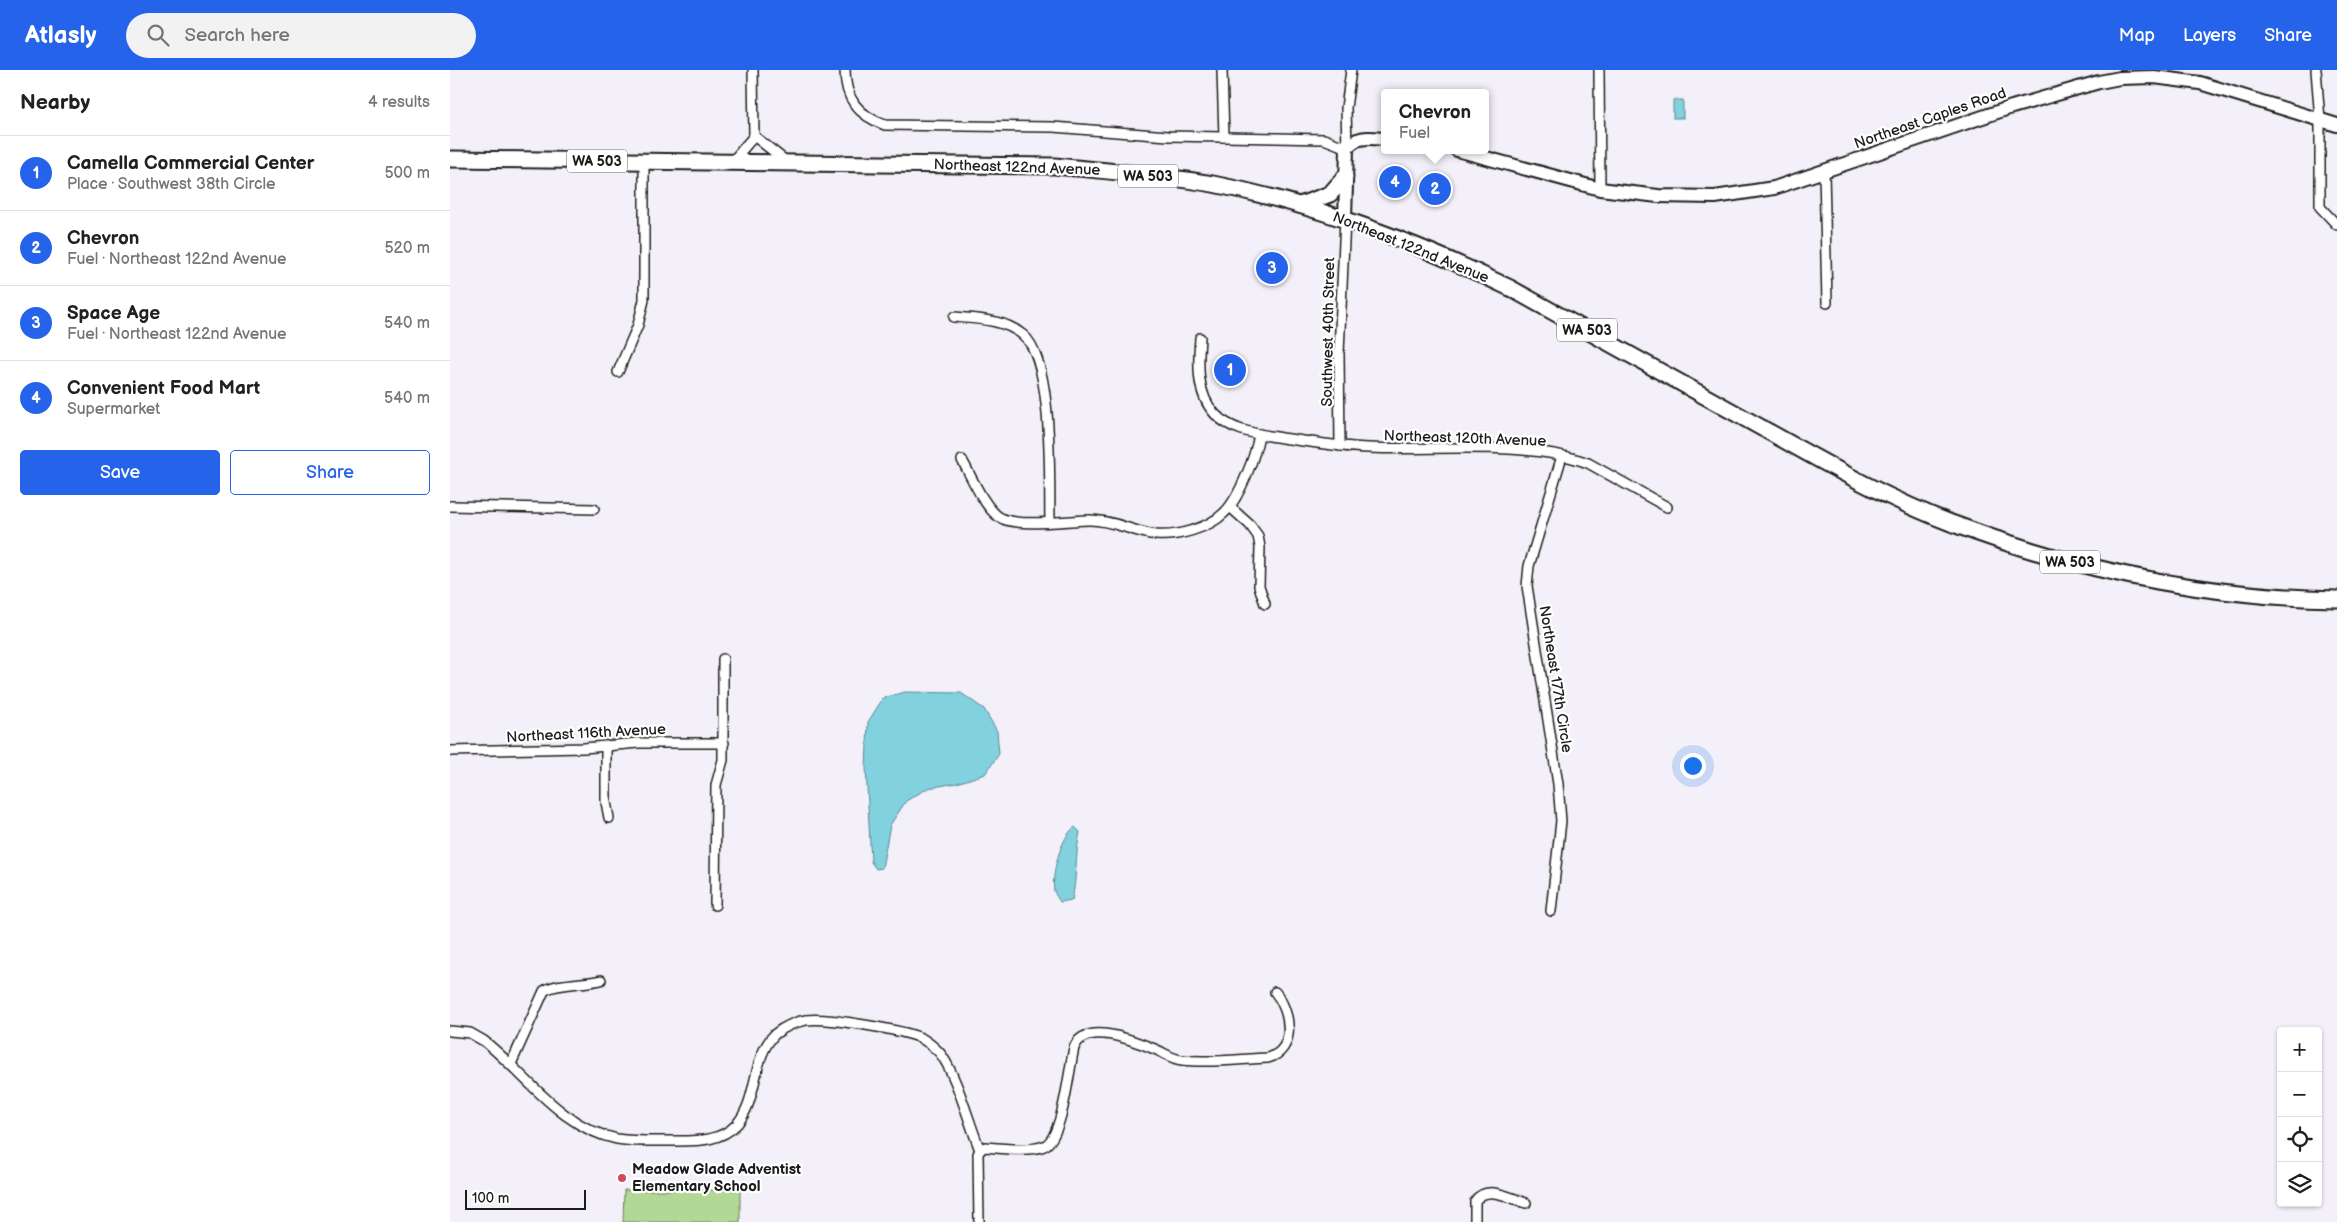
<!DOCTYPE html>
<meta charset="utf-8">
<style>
body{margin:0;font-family:"Balsamiq Sans",sans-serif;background:#f2f2f2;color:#202124}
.controls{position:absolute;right:15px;bottom:15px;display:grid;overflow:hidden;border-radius:5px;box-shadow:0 1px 4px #0004}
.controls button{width:45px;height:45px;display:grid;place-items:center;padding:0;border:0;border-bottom:1px solid #e0e0e0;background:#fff;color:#202124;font:25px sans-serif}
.scale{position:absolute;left:15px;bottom:12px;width:121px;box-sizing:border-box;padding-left:5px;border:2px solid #1c1c1c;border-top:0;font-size:14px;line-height:18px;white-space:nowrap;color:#1c1c1c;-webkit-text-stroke:4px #fff;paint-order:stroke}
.you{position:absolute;left:1242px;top:695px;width:18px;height:18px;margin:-12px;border:4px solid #fff;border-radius:50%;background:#1a73e8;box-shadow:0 0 0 8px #1a73e833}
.badge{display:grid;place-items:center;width:32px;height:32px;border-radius:50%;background:#2563eb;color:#fff;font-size:16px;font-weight:700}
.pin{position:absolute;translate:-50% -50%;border:2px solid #fff;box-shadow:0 1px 5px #0006}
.popup{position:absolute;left:931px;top:19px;width:108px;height:65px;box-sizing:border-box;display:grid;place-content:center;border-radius:5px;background:#fff;filter:drop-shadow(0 1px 4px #0005);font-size:16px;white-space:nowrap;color:#757577}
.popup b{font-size:19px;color:#202124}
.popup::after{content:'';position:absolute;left:50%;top:100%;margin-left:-10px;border:10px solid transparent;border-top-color:#fff}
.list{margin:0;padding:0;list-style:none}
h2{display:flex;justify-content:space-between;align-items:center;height:65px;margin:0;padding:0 20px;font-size:21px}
h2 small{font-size:16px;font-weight:400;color:#757577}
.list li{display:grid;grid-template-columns:32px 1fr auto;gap:15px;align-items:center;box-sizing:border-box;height:75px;padding:0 20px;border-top:1px solid #e0e0e0}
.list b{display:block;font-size:19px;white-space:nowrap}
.list p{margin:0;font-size:16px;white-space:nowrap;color:#757577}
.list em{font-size:16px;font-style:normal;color:#757577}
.actions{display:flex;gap:10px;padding:15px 20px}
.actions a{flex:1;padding:11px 0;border:1px solid #2563eb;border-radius:5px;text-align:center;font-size:18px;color:#2563eb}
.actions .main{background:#2563eb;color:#fff}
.icon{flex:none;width:28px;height:28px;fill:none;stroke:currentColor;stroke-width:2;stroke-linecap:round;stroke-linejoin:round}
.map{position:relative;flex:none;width:1887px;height:1152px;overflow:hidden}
header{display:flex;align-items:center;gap:30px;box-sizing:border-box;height:70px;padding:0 25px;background:#2563eb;color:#fff}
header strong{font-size:24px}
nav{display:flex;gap:28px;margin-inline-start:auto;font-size:18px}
.search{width:350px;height:45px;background:#f2f2f2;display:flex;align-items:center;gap:12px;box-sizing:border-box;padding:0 18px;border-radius:28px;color:#757577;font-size:19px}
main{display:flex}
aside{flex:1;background:#fff}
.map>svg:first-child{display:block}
</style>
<header>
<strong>Atlasly</strong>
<div class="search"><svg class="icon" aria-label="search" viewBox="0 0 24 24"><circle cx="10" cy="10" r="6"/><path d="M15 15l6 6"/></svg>Search here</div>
<nav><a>Map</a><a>Layers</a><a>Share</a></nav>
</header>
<main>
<aside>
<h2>Nearby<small>4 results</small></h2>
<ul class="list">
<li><span class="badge">1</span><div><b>Camella Commercial Center</b><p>Place · Southwest 38th Circle</p></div><em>500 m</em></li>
<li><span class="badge">2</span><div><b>Chevron</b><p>Fuel · Northeast 122nd Avenue</p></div><em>520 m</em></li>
<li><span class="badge">3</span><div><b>Space Age</b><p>Fuel · Northeast 122nd Avenue</p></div><em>540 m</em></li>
<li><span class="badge">4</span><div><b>Convenient Food Mart</b><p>Supermarket</p></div><em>540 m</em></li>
</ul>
<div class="actions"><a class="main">Save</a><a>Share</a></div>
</aside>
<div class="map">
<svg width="1887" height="1152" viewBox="0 0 1887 1152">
<rect width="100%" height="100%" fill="#f4f0f9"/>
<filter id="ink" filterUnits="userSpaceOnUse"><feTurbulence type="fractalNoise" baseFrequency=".02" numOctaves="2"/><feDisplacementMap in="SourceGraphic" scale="10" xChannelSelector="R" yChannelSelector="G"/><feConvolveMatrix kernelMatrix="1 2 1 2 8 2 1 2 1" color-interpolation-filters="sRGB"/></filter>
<g filter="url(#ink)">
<path fill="#b1d995" stroke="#667a58" d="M174 1120H290V1152H173Z"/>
<g fill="#82d1df" stroke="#598991">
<rect x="1223" y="30" width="10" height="18"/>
<path d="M455 622 511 623 534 639 547 661 549 684 535 704 507 713 478 718 456 731 440 755 432 798 426 799 421 792 416 698 418 652 433 628Z"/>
<path d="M625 757 630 762C625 785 627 808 622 830L610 832C608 829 605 824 604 821 601 805 611 766 625 757Z"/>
</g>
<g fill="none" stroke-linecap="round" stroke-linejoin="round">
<g stroke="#1c1c1c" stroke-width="12">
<g id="minor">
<path d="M395 0C395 29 408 45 435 55L603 57 718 66 874 69 897 78 896 38 901 0"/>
<path d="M772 0 774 67"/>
<path d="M1149 0 1150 119"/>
<path d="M1866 0 1870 50V137L1887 155"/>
<path d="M304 66 337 92"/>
<path d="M282 92 304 66 303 0"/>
<path d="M1374 101 1377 233"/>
<path d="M504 247C528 249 554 249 573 265 604 290 599 411 600 451"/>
<path d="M750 268C748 294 746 324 765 344 782 362 809 364 832 368 861 372 890 377 919 378 986 381 1075 370 1138 393L1217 437"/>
<path d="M168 302 188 255 194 230V92"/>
<path d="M890 376 889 283 895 149"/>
<path d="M512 390C521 406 534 437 549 447 566 458 618 450 640 450 663 450 683 462 706 465 727 467 759 458 774 443 789 429 806 385 809 364"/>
<path d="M0 436 144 439"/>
<path d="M780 437 800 455 808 466 810 477 809 516 815 534"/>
<path d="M156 675V732L159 748"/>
<path d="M0 681 134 678 188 673H274"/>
<path d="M265 835 266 715 273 690V589"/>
<path d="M1101 841 1111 751 1108 714 1077 516 1079 496 1112 386"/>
<path d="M0 961 20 963 34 971C76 1004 111 1058 167 1069 186 1072 207 1071 227 1071 249 1071 271 1071 287 1054 309 1028 301 988 325 964 334 957 345 952 356 950 376 947 453 960 471 968 478 972 484 977 489 982 505 1000 520 1056 530 1080"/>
<path d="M61 994 94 921C104 913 136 914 151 910"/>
<path d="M530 1080 535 1077C550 1078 580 1082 594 1076 613 1068 619 998 624 978 635 949 687 972 707 980 716 984 722 989 732 990 760 993 790 989 818 988 847 980 841 941 825 922"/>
<path d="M529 1152 528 1084 530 1080"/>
<path d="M1025 1152V1131C1037 1114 1060 1128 1076 1133"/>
</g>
</g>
<g stroke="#1c1c1c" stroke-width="16">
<g id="secondary">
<path d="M1007 80 1150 119 1208 126 1265 127 1324 118 1562 37 1649 12 1670 8 1704 7 1750 13 1887 55"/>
<path d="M895 149 897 78C906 65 921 68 935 69"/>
</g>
</g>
<g stroke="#1c1c1c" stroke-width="19">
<g id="trunk">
<path d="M0 89 605 96C658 101 711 105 763 114 867 134 965 172 1060 218 1144 264 1228 312 1312 358 1373 392 1435 428 1501 453 1625 500 1754 527 1887 529"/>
<path d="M850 135 880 124 895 107"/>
</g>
</g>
<use href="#minor" stroke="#fff" stroke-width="9"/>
<use href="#secondary" stroke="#fff" stroke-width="12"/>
<use href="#trunk" stroke="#fff" stroke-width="15"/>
</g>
</g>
<circle fill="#d1495b" stroke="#fff" stroke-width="2" cx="172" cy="1108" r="5"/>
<g text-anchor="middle" stroke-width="4.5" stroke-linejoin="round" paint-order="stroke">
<g fill="#fff" stroke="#606060" stroke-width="1">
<rect x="117" y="79.5" width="60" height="23" rx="4"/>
<rect x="668" y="94.5" width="60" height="23" rx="4"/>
<rect x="1107" y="248.5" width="60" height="23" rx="4"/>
<rect x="1590" y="480.5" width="60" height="23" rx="4"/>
</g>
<g font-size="14" font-weight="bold" fill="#1c1c1c">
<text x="147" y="96">WA 503</text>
<text x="698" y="111">WA 503</text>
<text x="1137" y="265">WA 503</text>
<text x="1620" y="497">WA 503</text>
</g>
<g font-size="15" fill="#1c1c1c" stroke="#fff">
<text transform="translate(1480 48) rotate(-19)" y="5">Northeast Caples Road</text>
<text transform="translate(567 97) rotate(2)" y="5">Northeast 122nd Avenue</text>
<text transform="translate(961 177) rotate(22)" y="5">Northeast 122nd Avenue</text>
<text transform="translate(878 262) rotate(-89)" y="5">Southwest 40th Street</text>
<text transform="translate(1015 368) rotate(2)" y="5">Northeast 120th Avenue</text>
<text transform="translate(1106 609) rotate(81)" y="5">Northeast 177th Circle</text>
<text transform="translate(136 663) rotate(-3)" y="5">Northeast 116th Avenue</text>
</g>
<g font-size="15" font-weight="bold" fill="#1c1c1c" stroke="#fff" text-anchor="start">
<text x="182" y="1104">Meadow Glade Adventist<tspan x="182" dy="17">Elementary School</tspan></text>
</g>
</g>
</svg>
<div class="controls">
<button>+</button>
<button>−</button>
<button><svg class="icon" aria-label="locate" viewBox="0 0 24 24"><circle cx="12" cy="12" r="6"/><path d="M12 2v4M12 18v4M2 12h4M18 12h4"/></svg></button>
<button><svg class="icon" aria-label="layers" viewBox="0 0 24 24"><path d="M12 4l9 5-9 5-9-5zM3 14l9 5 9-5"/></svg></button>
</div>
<div class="scale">100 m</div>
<div class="you"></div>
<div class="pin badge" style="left:780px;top:300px">1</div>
<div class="pin badge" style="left:985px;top:119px">2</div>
<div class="popup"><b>Chevron</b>Fuel</div>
<div class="pin badge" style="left:822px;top:198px">3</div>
<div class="pin badge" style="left:945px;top:112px">4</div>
</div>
</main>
